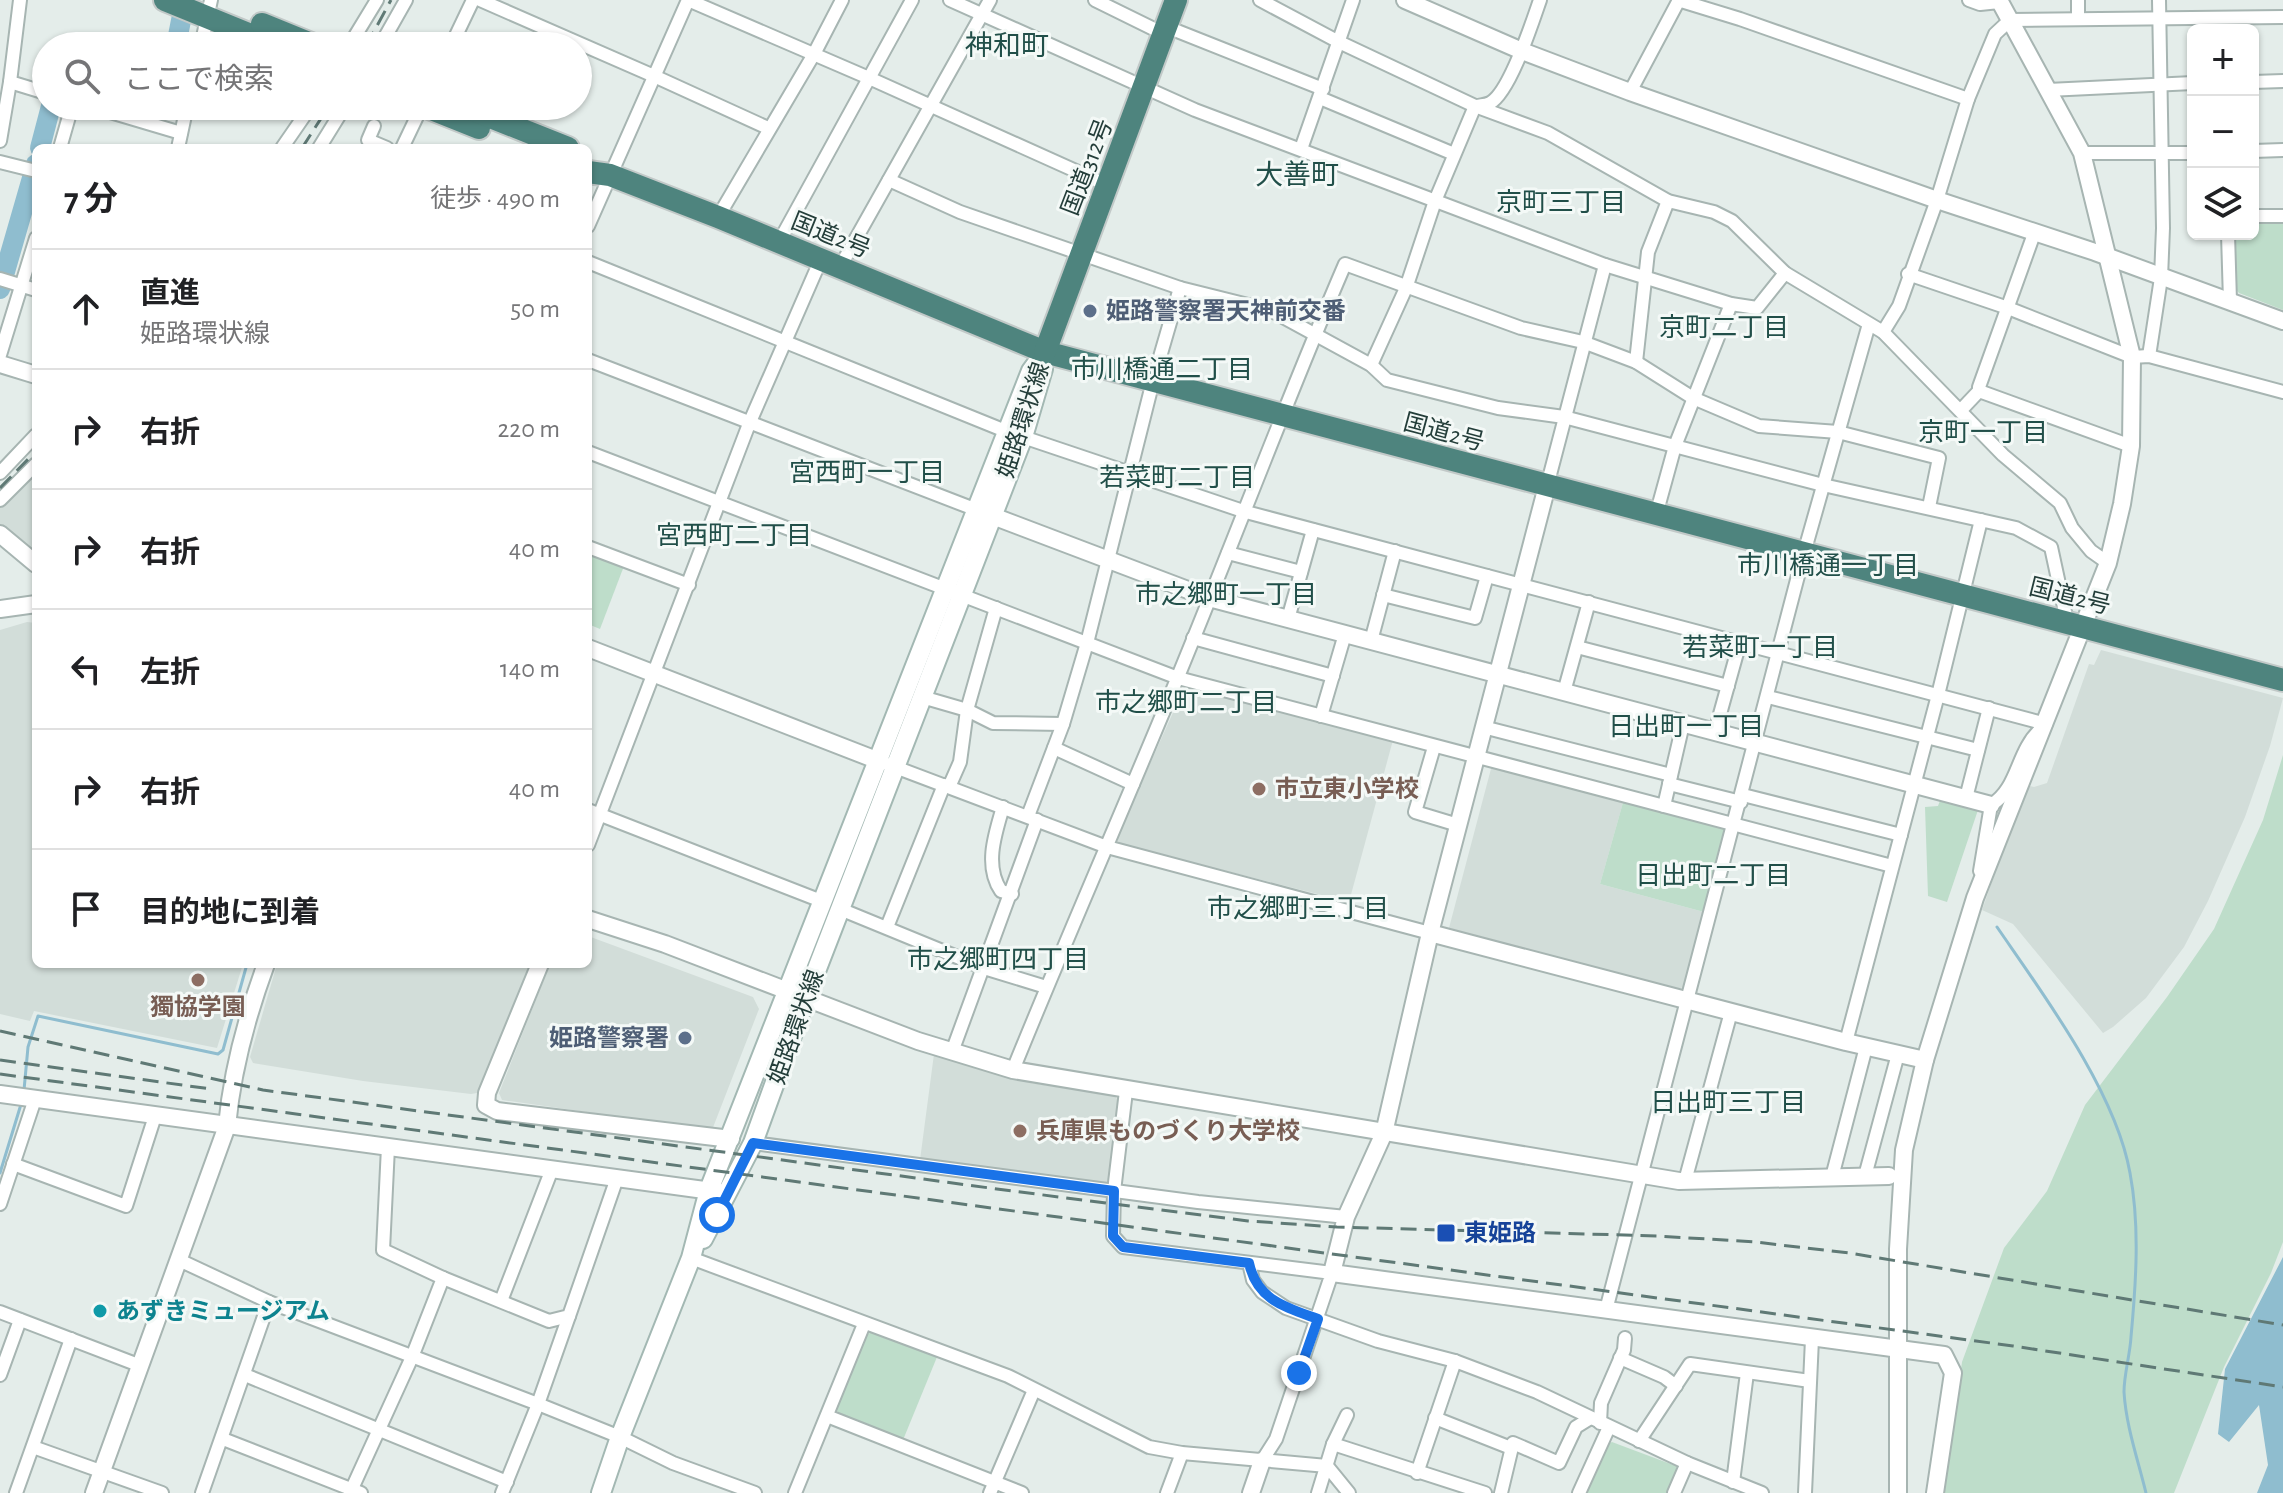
<!DOCTYPE html>
<html lang="ja">
<meta charset="utf-8">
<style>
body{margin:0;font-family:"Alegreya Sans","Noto Sans JP",sans-serif;background:#f6f6f6;color:#202124}
.controls{position:absolute;right:24px;top:24px;display:grid;overflow:hidden;border-radius:12px;box-shadow:0 2px 6px #0004}
.controls button{width:72px;height:72px;display:grid;place-items:center;padding:0;border:0;border-bottom:2px solid #e0e0e0;background:#fff;color:#202124;font:40px sans-serif}
.stop{position:absolute;width:24px;height:24px;margin:-18px;border:6px solid #1a73e8;border-radius:50%;background:#fff}
.stop.end{background:#1a73e8;border-color:#fff;box-shadow:0 2px 8px #0008}
.list{margin:0;padding:0;list-style:none}
h2{display:flex;justify-content:space-between;align-items:center;height:104px;margin:0;padding:0 32px;font-size:34px}
h2 small{font-size:26px;font-weight:400;color:#757577}
.list li{display:grid;grid-template-columns:52px 1fr auto;gap:24px;align-items:center;box-sizing:border-box;height:120px;padding:0 32px;border-top:2px solid #e0e0e0}
.list b{display:block;font-size:30px;white-space:nowrap}
.list p{margin:0;font-size:26px;white-space:nowrap;color:#757577}
.list em{font-size:26px;font-style:normal;color:#757577}
.icon{flex:none;width:44px;height:44px;fill:none;stroke:currentColor;stroke-width:2;stroke-linecap:round;stroke-linejoin:round}
.map{position:relative;flex:none;width:2283px;height:1493px;overflow:hidden}
.search{position:absolute;background:#fff;box-shadow:0 2px 6px #0004;left:32px;top:32px;width:560px;height:88px;display:flex;align-items:center;gap:20px;box-sizing:border-box;padding:0 28px;border-radius:44px;color:#757577;font-size:30px}
.panel{position:absolute;background:#fff;box-shadow:0 2px 6px #0004;left:32px;top:144px;width:560px;height:824px;border-radius:12px}
.map>svg:first-child{display:block}
</style>
<div class="map">
<svg width="2283" height="1493" viewBox="0 0 2283 1493">
<rect width="100%" height="100%" fill="#e4edea"/>
<g fill="#d2ddd9">
<path d="M36 471V554L0 525V507Z"/>
<path d="M27 622 36 623V964H243L217 1048 34 1011 30 1021 0 1014V630Z"/>
<path d="M2101 650 2283 698 2270 746 2245 817 2208 901 2184 947 2146 998 2113 1027 2103 1033 2013 924 1982 910 2026 785 2034 787 2047 783 2089 664 2094 665Z"/>
<path d="M1185 686 1393 740 1349 902 1119 844 1117 837Z"/>
<path d="M1492 765 1624 799 1600 884 1704 912 1685 986 1679 989 1449 928Z"/>
<path d="M588 936 753 997 759 1009 712 1130 502 1100 499 1093 550 964H588Z"/>
<path d="M277 964H530L477 1093 471 1094 363 1081 253 1063 250 1057Z"/>
<path d="M934 1054 1031 1083 1115 1096 1119 1102 1109 1180 1105 1184 920 1160Z"/>
</g>
<g fill="#beddca">
<path d="M2283 220V310L2239 293 2235 288 2234 234H2253V221Z"/>
<path d="M588 552 624 566 600 629 588 624Z"/>
<path d="M2283 755V1242L2271 1273 2224 1367 2174 1493H1943L1962 1362 2004 1248 2047 1191 2085 1105 2167 997 2214 929 2263 820Z"/>
<path d="M1941 798 1979 807 1947 902 1928 896 1925 807 1938 806Z"/>
<path d="M1624 799 1723 826 1726 833 1704 912 1600 884Z"/>
<path d="M872 1332 937 1357 903 1440 839 1415 836 1408 865 1335Z"/>
<path d="M1612 1442 1676 1466 1679 1472 1670 1493H1586L1607 1444Z"/>
</g>
<path fill="#8fbdcf" d="M2283 1257V1493H2257L2268 1465 2259 1405 2229 1442 2218 1434 2225 1369Z"/>
<g fill="none" stroke-linecap="round" stroke-linejoin="round">
<g stroke="#8fbdcf" stroke-width="3">
<path d="M1997 927C2043 994 2116 1092 2130 1173 2140 1226 2136 1283 2131 1337 2130 1355 2124 1374 2124 1392 2126 1426 2138 1460 2146 1493"/>
<path d="M24 1090 28 1047 38 1016 218 1054 223 1050 247 964"/>
<path d="M0 1173 22 1101"/>
</g>
<g stroke="#8fbdcf" stroke-width="20">
<path d="M176 46 185 0"/>
<path d="M40 148 51 106"/>
<path d="M0 289 36 164"/>
</g>
<g stroke="#a7b5b2" stroke-width="16">
<g id="minor">
<path d="M20 0 10 82 46 93"/>
<path d="M480 0 654 76 768 128"/>
<path d="M688 0 869 78 1107 185"/>
<path d="M950 0 1195 110 1605 265 1731 304 1757 308 1785 273"/>
<path d="M1095 0 1164 34"/>
<path d="M1260 0 1339 42 1475 106 1548 133 1668 201 1714 212 1732 221 1785 273 1883 332 2003 455 2060 503 2072 528 2091 551 2108 563"/>
<path d="M1678 0 1740 19 1968 99"/>
<path d="M1969 0 1980 4 1999 2"/>
<path d="M2078 0V19"/>
<path d="M1167 27 1323 89"/>
<path d="M201 46 211 0"/>
<path d="M349 46 377 0"/>
<path d="M380 46 406 0"/>
<path d="M451 46 473 0"/>
<path d="M2253 82 2283 81"/>
<path d="M2048 90 2193 83"/>
<path d="M1630 92 1679 0"/>
<path d="M1320 98 1454 154"/>
<path d="M90 106 181 133"/>
<path d="M1477 106C1482 105 1486 105 1490 103 1510 92 1532 23 1540 0"/>
<path d="M374 126 368 140 387 148"/>
<path d="M0 141 10 82"/>
<path d="M60 148 72 106"/>
<path d="M178 148 187 106"/>
<path d="M282 148 311 106"/>
<path d="M319 148 345 106"/>
<path d="M402 148 422 106"/>
<path d="M1301 149 1353 0"/>
<path d="M2253 151 2283 150"/>
<path d="M2082 153H2193"/>
<path d="M0 162 36 171"/>
<path d="M889 180 960 212 1180 288 1272 311 1371 365 1387 380 1498 408 1564 417 1823 485 2016 528 2051 547 2067 621"/>
<path d="M2253 216H2283"/>
<path d="M718 217 814 54 842 0"/>
<path d="M588 226 688 0"/>
<path d="M2228 234 2230 301"/>
<path d="M779 242 912 0"/>
<path d="M588 262 1008 432"/>
<path d="M840 267 990 0"/>
<path d="M1908 274 2008 308 2132 357 2149 356 2283 392"/>
<path d="M0 279 36 290"/>
<path d="M1883 332 1899 306 1937 200 1968 99 1995 34 2010 20 2283 17"/>
<path d="M0 355 36 238"/>
<path d="M2149 356 2161 278 2163 228 2159 0"/>
<path d="M588 360 977 510"/>
<path d="M1636 362 1648 252 1668 201"/>
<path d="M1371 365 1406 288 1435 201 1475 106"/>
<path d="M1979 391 2131 446"/>
<path d="M1961 410 1979 391V387L2035 231"/>
<path d="M1023 437 1246 512 2046 724"/>
<path d="M588 452 1178 678 1892 866"/>
<path d="M0 473 36 435"/>
<path d="M1547 486 1605 265"/>
<path d="M0 500 36 464"/>
<path d="M1656 515 1675 446 1731 304"/>
<path d="M588 547 689 585"/>
<path d="M1228 553 1301 572"/>
<path d="M1383 595 1475 618 1487 576"/>
<path d="M1288 619 1313 530"/>
<path d="M1193 638 1333 676"/>
<path d="M1371 641 1395 551"/>
<path d="M1577 647 1728 686"/>
<path d="M1564 692 1589 602"/>
<path d="M922 697 967 710 993 723 1063 724"/>
<path d="M1768 697 1978 750"/>
<path d="M1321 716 1345 634"/>
<path d="M1483 727 1671 775"/>
<path d="M1715 732 1740 642"/>
<path d="M1434 747 1415 812 1458 825"/>
<path d="M1054 748 1133 784"/>
<path d="M879 761 1107 847 1430 933"/>
<path d="M1669 784 1741 802"/>
<path d="M949 787 960 762 967 710 996 608"/>
<path d="M1743 795 1901 835"/>
<path d="M1966 798 1989 708"/>
<path d="M1664 806 1683 724"/>
<path d="M1003 807C995 834 984 866 1001 891L1012 894"/>
<path d="M588 810 824 902"/>
<path d="M1028 816 1063 724 1087 643 1153 381 1180 288"/>
<path d="M588 845 749 424 821 259"/>
<path d="M1980 871 1991 805C2019 788 2016 751 2041 729"/>
<path d="M840 909 984 968 1046 987"/>
<path d="M887 927 944 785"/>
<path d="M1846 1042 1938 695 1981 520"/>
<path d="M952 1052 1037 820"/>
<path d="M1013 1070C1066 939 1123 810 1177 679 1234 541 1286 401 1345 264L1521 328 1583 342 1636 362 1693 398 1759 426 1838 432 1939 458 1929 507"/>
<path d="M1126 1091 1114 1191 1113 1236 1123 1247 1332 1273 1276 1439 1262 1461"/>
<path d="M753 1143 1198 1202 1346 1217"/>
<path d="M13 1164 126 1206 155 1116"/>
<path d="M1865 1176 1898 1054"/>
<path d="M1832 1177 1866 1047"/>
<path d="M1685 1181 1731 1012"/>
<path d="M0 1204 35 1099"/>
<path d="M691 1258 1008 1376 1149 1447 1182 1453 1327 1466 1349 1493"/>
<path d="M179 1260 269 1302 538 1404 620 1437 673 1463 755 1493"/>
<path d="M1249 1263 1253 1280 1262 1292 1286 1308 1378 1341 1455 1361 1537 1392 1687 1463 1762 1493"/>
<path d="M443 1278 549 1321 569 1316 617 1178"/>
<path d="M501 1301 552 1169"/>
<path d="M1606 1310 1804 553 1869 324"/>
<path d="M0 1312 141 1366"/>
<path d="M1620 1358 1664 1377 1676 1386"/>
<path d="M0 1375 20 1320"/>
<path d="M245 1375 507 1482"/>
<path d="M827 1416 1022 1493"/>
<path d="M1435 1418 1511 1448"/>
<path d="M1600 1423 1601 1403 1624 1350 1625 1338"/>
<path d="M223 1439 361 1493"/>
<path d="M1639 1441 1690 1364 1810 1381"/>
<path d="M1333 1444 1485 1493"/>
<path d="M33 1447 162 1493"/>
<path d="M1417 1473 1455 1361"/>
<path d="M1733 1482 1747 1373"/>
<path d="M16 1493 71 1339"/>
<path d="M202 1493 269 1302"/>
<path d="M350 1493 412 1357 443 1278 383 1250 388 1147"/>
<path d="M502 1493 538 1404 569 1316"/>
<path d="M795 1493 864 1324"/>
<path d="M990 1493 1034 1390"/>
<path d="M1167 1493 1182 1453"/>
<path d="M1318 1493 1333 1444 1347 1415"/>
<path d="M1501 1493 1513 1443 1559 1463 1576 1427 1589 1419"/>
<path d="M1579 1493 1609 1427"/>
<path d="M1674 1493 1687 1463"/>
<path d="M1805 1493 1812 1339"/>
</g>
</g>
<g stroke="#a7b5b2" stroke-width="20">
<g id="tertiary">
<path d="M1405 0 1522 51 1630 92 1937 200 2095 252 2283 321"/>
<path d="M0 364 36 375"/>
<path d="M1547 486 1430 933 1384 1133 1346 1217 1332 1273 1944 1355 1953 1373 1935 1493"/>
<path d="M982 512 1209 598 1991 805"/>
<path d="M0 534 36 564"/>
<path d="M0 609 36 604"/>
<path d="M588 648 879 761"/>
<path d="M588 919 665 944 918 1041 1013 1070 1679 1181 1889 1176"/>
<path d="M1430 933 1846 1042 1925 1060"/>
<path d="M540 964 487 1093 486 1105 497 1111 731 1139"/>
<path d="M0 1094 719 1192"/>
<path d="M94 1493 227 1126C232 1071 247 1016 266 964"/>
<path d="M1251 1493 1262 1461"/>
<path d="M1898 1493V1249L1904 1150 1925 1060 1975 898 2108 563 2122 504 2131 446 2132 357 2082 153 1999 0"/>
</g>
</g>
<g stroke="#a3b8b3" stroke-width="22">
<g id="secondary">
<path d="M703 1239 753 1143 806 997 1023 437 1043 369"/>
<path d="M601 1493 620 1437 691 1258 709 1190 1031 371 1045 352"/>
</g>
</g>
<g stroke="#c2c9c8" stroke-width="26">
<g id="trunk">
<path d="M165 0 278 46"/>
<path d="M262 24 316 46"/>
<path d="M424 106 479 128"/>
<path d="M463 106 568 148"/>
<path d="M588 172 610 175 718 217 1045 352 2283 680"/>
<path d="M1045 352 1176 0"/>
</g>
</g>
<use href="#minor" stroke="#fff" stroke-width="12"/>
<use href="#tertiary" stroke="#fff" stroke-width="16"/>
<use href="#secondary" stroke="#fff" stroke-width="18"/>
<use href="#trunk" stroke="#4e847e" stroke-width="22"/>
<g stroke="#5f7975" stroke-width="3" stroke-dasharray="16 8" stroke-linecap="butt">
<path d="M366 46 391 0"/>
<path d="M302 148 329 106"/>
<path d="M0 488 36 451"/>
<path d="M0 1031 263 1090 1012 1191 1248 1221 1337 1227 1658 1236 1755 1242 1849 1253 2283 1325"/>
<path d="M0 1060 211 1089"/>
<path d="M0 1074 2013 1346 2283 1387"/>
</g>
</g>
<g fill="none" stroke-linecap="round" stroke-linejoin="round">
<path stroke="#1a73e8" stroke-width="10" d="M717 1215 753 1143 1114 1191 1113 1236 1123 1247 1249 1263C1257 1300 1285 1307 1318 1319L1299 1373"/>
</g>
<g fill="#5c6f8a" stroke="#f4f9f7" stroke-width="3">
<circle cx="1090" cy="311" r="8"/>
<circle cx="685" cy="1038" r="8"/>
</g>
<g fill="#8d6e63" stroke="#f4f9f7" stroke-width="3">
<circle cx="1259" cy="789" r="8"/>
<circle cx="198" cy="980" r="8"/>
<circle cx="1020" cy="1131" r="8"/>
</g>
<rect fill="#1a4fb4" stroke="#f4f9f7" stroke-width="3" x="1436" y="1223" width="20" height="20" rx="4"/>
<circle fill="#0f9aa8" stroke="#f4f9f7" stroke-width="3" cx="100" cy="1311" r="8"/>
<g text-anchor="middle" stroke-width="6" stroke-linejoin="round" paint-order="stroke">
<g font-size="24" fill="#243e3a" stroke="#f4f9f7">
<text transform="translate(1087 167) rotate(-69)" y="8">国道312号</text>
<text transform="translate(831 235) rotate(22)" y="8">国道2号</text>
<text transform="translate(1023 420) rotate(-72)" y="8">姫路環状線</text>
<text transform="translate(1444 432) rotate(15)" y="8">国道2号</text>
<text transform="translate(2070 596) rotate(14)" y="8">国道2号</text>
<text transform="translate(796 1027) rotate(-70)" y="8">姫路環状線</text>
</g>
<g font-size="24" font-weight="bold" fill="#4e5e75" stroke="#f4f9f7" text-anchor="start">
<text x="1106" y="319">姫路警察署天神前交番</text>
<text x="669" y="1046" text-anchor="end">姫路警察署</text>
</g>
<g font-size="24" font-weight="bold" fill="#785e54" stroke="#f4f9f7" text-anchor="start">
<text x="1275" y="797">市立東小学校</text>
<text x="198" y="1015" text-anchor="middle">獨協学園</text>
<text x="1036" y="1139">兵庫県ものづくり大学校</text>
</g>
<g font-size="24" font-weight="bold" fill="#164399" stroke="#f4f9f7" text-anchor="start">
<text x="1464" y="1241">東姫路</text>
</g>
<g font-size="24" font-weight="bold" fill="#0d838f" stroke="#f4f9f7" text-anchor="start">
<text x="116" y="1319">あずきミュージアム</text>
</g>
<g font-size="26" fill="#214f49" stroke="#f4f9f7">
<text x="1561" y="211">京町三丁目</text>
<text x="1724" y="336">京町二丁目</text>
<text x="1162" y="378">市川橋通二丁目</text>
<text x="1983" y="441">京町一丁目</text>
<text x="867" y="481">宮西町一丁目</text>
<text x="1177" y="486">若菜町二丁目</text>
<text x="734" y="544">宮西町二丁目</text>
<text x="1828" y="574">市川橋通一丁目</text>
<text x="1226" y="603">市之郷町一丁目</text>
<text x="1760" y="656">若菜町一丁目</text>
<text x="1186" y="711">市之郷町二丁目</text>
<text x="1686" y="735">日出町一丁目</text>
<text x="1713" y="884">日出町二丁目</text>
<text x="1298" y="917">市之郷町三丁目</text>
<text x="998" y="968">市之郷町四丁目</text>
<text x="1728" y="1111">日出町三丁目</text>
</g>
<g font-size="28" fill="#214f49" stroke="#f4f9f7">
<text x="1007" y="55">神和町</text>
<text x="1297" y="184">大善町</text>
</g>
</g>
</svg>
<div class="controls">
<button>+</button>
<button>−</button>
<button><svg class="icon" aria-label="layers" viewBox="0 0 24 24"><path d="M12 4l9 5-9 5-9-5zM3 14l9 5 9-5"/></svg></button>
</div>
<div class="stop" style="left:717px;top:1215px"></div>
<div class="stop end" style="left:1299px;top:1373px"></div>
<div class="search"><svg class="icon" aria-label="search" viewBox="0 0 24 24"><circle cx="10" cy="10" r="6"/><path d="M15 15l6 6"/></svg>ここで検索</div>
<section class="panel">
<h2>7 分<small>徒歩 · 490 m</small></h2>
<ul class="list">
<li><svg class="icon" aria-label="ahead" viewBox="0 0 24 24"><path d="M12 20V5M6 11l6-6 6 6"/></svg><div><b>直進</b><p>姫路環状線</p></div><em>50 m</em></li>
<li><svg class="icon" aria-label="right" viewBox="0 0 24 24"><path d="M7 20v-9h11M14 6l5 5-5 5"/></svg><div><b>右折</b></div><em>220 m</em></li>
<li><svg class="icon" aria-label="right" viewBox="0 0 24 24"><path d="M7 20v-9h11M14 6l5 5-5 5"/></svg><div><b>右折</b></div><em>40 m</em></li>
<li><svg class="icon" aria-label="left" viewBox="0 0 24 24"><path d="M17 20v-9H6M10 6l-5 5 5 5"/></svg><div><b>左折</b></div><em>140 m</em></li>
<li><svg class="icon" aria-label="right" viewBox="0 0 24 24"><path d="M7 20v-9h11M14 6l5 5-5 5"/></svg><div><b>右折</b></div><em>40 m</em></li>
<li><svg class="icon" aria-label="arrive" viewBox="0 0 24 24"><path d="M6 21V4h12l-3 4 3 4H6"/></svg><div><b>目的地に到着</b></div></li>
</ul>
</section>
</div>
